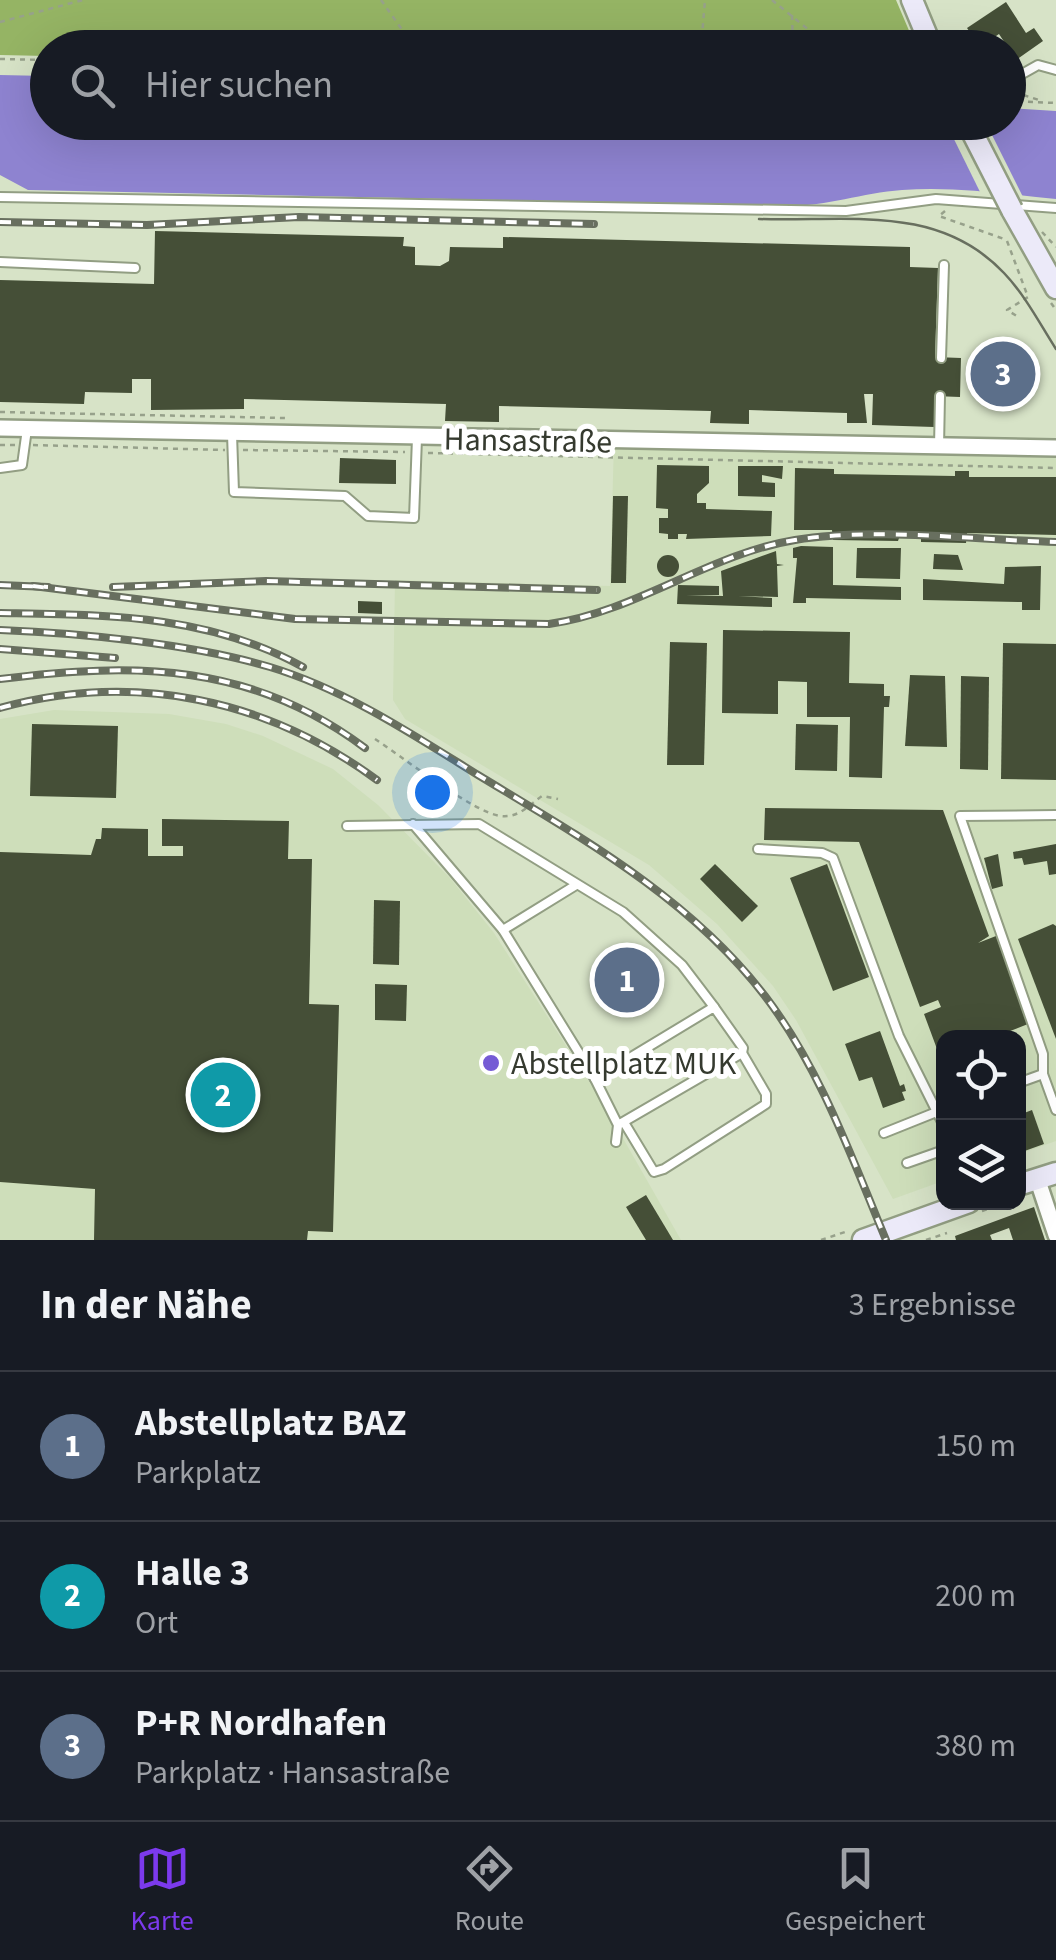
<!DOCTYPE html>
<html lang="de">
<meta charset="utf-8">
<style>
body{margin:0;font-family:"Source Sans 3",sans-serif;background:#242831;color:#f1f3f6}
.controls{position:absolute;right:30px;bottom:30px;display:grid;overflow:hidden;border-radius:20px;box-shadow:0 10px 40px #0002}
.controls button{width:90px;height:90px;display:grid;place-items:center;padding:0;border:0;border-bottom:2px solid #363941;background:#171b24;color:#f1f3f6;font:50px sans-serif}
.you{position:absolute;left:432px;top:792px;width:35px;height:35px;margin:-25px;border:8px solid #fff;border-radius:50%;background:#1a73e8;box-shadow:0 0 0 15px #1a73e833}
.badge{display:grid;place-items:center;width:65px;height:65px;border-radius:50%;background:#7c3aed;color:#fff;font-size:32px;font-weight:700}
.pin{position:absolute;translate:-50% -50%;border:5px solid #fff;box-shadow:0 2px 10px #0006}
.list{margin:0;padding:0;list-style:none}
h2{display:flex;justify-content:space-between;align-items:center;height:130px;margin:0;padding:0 40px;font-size:42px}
h2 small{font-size:32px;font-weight:400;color:#9ea1a6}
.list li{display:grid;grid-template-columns:65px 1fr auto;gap:30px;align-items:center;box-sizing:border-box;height:150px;padding:0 40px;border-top:2px solid #363941}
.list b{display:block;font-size:38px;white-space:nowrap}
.list p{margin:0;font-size:32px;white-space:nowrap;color:#9ea1a6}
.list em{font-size:32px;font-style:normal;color:#9ea1a6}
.icon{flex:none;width:55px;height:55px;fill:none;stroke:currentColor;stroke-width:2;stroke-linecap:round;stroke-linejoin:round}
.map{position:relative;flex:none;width:1056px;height:1240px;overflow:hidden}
.search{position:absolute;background:#171b24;box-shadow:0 10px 40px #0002;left:30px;right:30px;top:30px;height:110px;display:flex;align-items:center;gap:25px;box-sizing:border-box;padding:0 35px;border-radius:55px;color:#9ea1a6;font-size:38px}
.sheet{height:580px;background:#171b24}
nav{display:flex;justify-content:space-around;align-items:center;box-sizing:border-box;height:140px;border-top:2px solid #363941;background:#171b24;font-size:28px;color:#9ea1a6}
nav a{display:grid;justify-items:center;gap:5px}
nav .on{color:#7c3aed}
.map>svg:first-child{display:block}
</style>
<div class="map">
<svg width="1056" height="1240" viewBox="0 0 1056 1240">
<rect width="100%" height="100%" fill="#d7e3c7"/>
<g fill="#cedeba">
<path d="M614 441 1056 448V1141L1019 1154 1018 1038H944L943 1181 893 1199 796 1020 773 986 717 924 649 865 405 719 393 700 395 580 610 586Z"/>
<path d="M54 710 169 714 226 724 263 736 333 769 378 805 450 878 494 933 604 1105 681 1240H0V719Z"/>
</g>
<path fill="#95b464" d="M0 0H896L916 47 48 48 47 56 0 55Z"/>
<path fill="#8e83d0" d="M0 75 47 76 48 122H1008L1009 108 1056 111V199C1005 194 953 186 902 190 862 193 827 206 788 206L28 190 0 175Z"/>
<path fill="#d7e3c7" d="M946 123H986L1025 201 983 198Z"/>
<g fill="#454f37">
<path d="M1006 2 1026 33 1034 28 1043 41 1016 60 999 34 980 47 967 28Z"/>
<path d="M155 231 404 237 403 246 415 247V265L440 266 449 261 450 247 503 248V237L910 247V267L938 268 935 357 961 358 960 397 934 396V427L872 425 873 394H864L867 423H847V413L749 410V424L710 423 711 411 499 406V422L445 421 446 404 244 399V409L151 410V379H132V393L85 392 84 404 0 402V280L154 284Z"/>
<path d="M340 458 396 460V484L339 483Z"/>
<path d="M657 465 709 466V483L697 494V503H706V509L772 511 771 536 686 539 687 534H678V539H668V534L659 533V518H668V509L656 508Z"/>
<path d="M738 466H783L782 479 762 475V482L775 483V497L738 496Z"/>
<path d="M795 468 834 469V474L955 476V471H969V477H1056V535L967 533 966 543 921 542V532H901L898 541 833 540 832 530H794Z"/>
<path d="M613 496H628L626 583H611Z"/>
<path d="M801 546 833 547V585L901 587V600L806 598V603H793L797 558H793V548Z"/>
<path d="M857 548H901L900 579 856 578Z"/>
<path d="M776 551 777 564 784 565 777 566 778 597 738 596 772 598V607L677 604 678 585 719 586V595H686L723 596 721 571Z"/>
<path d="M934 554 958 555 963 570 933 569Z"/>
<circle cx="668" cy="566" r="11"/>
<path d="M1041 566 1040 610H1022V602L923 600V579L1004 584 1005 567Z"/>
<path d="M358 601 382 602V614L358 613Z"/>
<path d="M723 630 850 632 849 683 884 684V696H890L889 707H884L882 778 849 777 850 717H807V682L778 681V714L722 713Z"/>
<path d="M670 642 707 643 704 765H667Z"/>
<path d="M1003 643 1056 644V780L1001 779Z"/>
<path d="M910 675 945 676 947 747 905 746Z"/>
<path d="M961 676 989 677 988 770 960 769Z"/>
<path d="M32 724 118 726 116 798 30 796Z"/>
<path d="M796 724 838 725 837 771 795 770Z"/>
<path d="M765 808 943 810 989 936 978 943 996 936 1028 1024 992 1038H944L940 1057 924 1014 941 1007 938 1000 920 1007 859 842 764 840Z"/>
<path d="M162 819 289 821 288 859H312L309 1004 339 1005 333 1232 308 1231 307 1240H94L95 1189 0 1182V852L91 855 96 839H101L102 828 148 829V856H183V846H162Z"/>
<path d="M1056 844V874L1049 875 1047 861 1024 865 1022 858 1014 859 1013 852Z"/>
<path d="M998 854 1003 886 992 889 984 858Z"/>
<path d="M715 864 758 906 742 922 700 879Z"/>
<path d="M827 864 869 977 833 991 790 878Z"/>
<path d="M374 900 400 901 399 965 373 964Z"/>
<path d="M1053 924 1056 926V1039L1018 939Z"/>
<path d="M375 984 407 985 406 1021 375 1020Z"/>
<path d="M880 1031 900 1086 904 1084 906 1091 902 1092 905 1100 883 1108 872 1077 859 1081 845 1044Z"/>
<path d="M1032 1110 1044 1144 1019 1153V1115Z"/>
<path d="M646 1195 673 1240H646L626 1207Z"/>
<path d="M1034 1207 1045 1240H1013L1009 1228 990 1235 992 1240H956L955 1236Z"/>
</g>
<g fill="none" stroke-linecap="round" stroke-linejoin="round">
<g stroke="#929e83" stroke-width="12">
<g id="service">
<path d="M1008 82 1038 65 1056 70"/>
<path d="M0 197 846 211 936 199 1056 208"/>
<path d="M0 262 135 268"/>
<path d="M941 358 944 265"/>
<path d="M232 434 234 492 345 496 368 516 414 518 417 438"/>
<path d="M939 447 940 396"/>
<path d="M0 468 22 465 27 429"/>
<path d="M1056 815 960 816 1043 1054V1074L1056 1110"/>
<path d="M413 824 503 930 595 1079"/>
<path d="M347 826 479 824 623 912 682 965 714 1007"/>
<path d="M758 849 822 853 833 858 899 1036 944 1126"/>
<path d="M503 930 576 885"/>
<path d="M1018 1083 1043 1074"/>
<path d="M625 1124 654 1172 664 1169 766 1104V1094L742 1053"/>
<path d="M884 1133 939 1111"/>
<path d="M616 1142 618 1125 595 1079 714 1007 743 1048 742 1053 618 1125"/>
<path d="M907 1163 944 1150"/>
</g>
</g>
<g stroke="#929e83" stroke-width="20">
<g id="minor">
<path d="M0 428 1056 448"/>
<path d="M1037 1178 1056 1235"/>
</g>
</g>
<g stroke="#929e83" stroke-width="25">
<g id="secondary">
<path d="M912 0 932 48"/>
<path d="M1012 210 1056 288"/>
<path d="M1018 1185 1056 1173"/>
<path d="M863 1240 969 1202"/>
</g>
</g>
<g stroke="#97a18b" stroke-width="2.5" stroke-dasharray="5 5" stroke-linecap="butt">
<path d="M381 0 415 48"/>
<path d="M772 0 831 48"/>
<path d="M792 15 793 48"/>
<path d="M0 22 83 0"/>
<path d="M701 48 705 0"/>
<path d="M0 59 48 60"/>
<path d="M1014 92 1039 100"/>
<path d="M1008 101 1056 103"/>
<path d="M945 211 939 216 1007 240"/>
<path d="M1042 232 1056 247"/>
<path d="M1007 241 1028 297 1007 310 1020 318"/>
<path d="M1051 303 1056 310"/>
<path d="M0 412 285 418"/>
<path d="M0 445H15"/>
<path d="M33 445 225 450"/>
<path d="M243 450 405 452"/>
<path d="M428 453 1056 468"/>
<path d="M375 739C400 755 475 814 501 816 519 818 529 805 542 796L558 799"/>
<path d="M982 1211 1007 1202"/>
<path d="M821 1240 848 1231"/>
<path d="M926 1240 947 1233"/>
</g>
<use href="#service" stroke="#fff" stroke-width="8"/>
<use href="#minor" stroke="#fff" stroke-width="15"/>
<use href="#secondary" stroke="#eceaf9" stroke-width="20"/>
<path stroke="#686f5f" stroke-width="2.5" d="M759 219C847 222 938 203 1004 273 1025 295 1040 324 1056 349"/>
<g stroke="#686f5f" stroke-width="8">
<g id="rail">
<path d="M0 222 147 225 299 217 594 224"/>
<path d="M0 585 48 587"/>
<path d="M33 586 295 619 549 624C636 612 709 554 795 540 873 527 976 540 1056 542"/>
<path d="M113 587 266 581 597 590"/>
<path d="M0 613C106 615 208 614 303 667"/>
<path d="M0 630C81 633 193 644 270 667 346 690 412 734 478 775 582 838 690 898 765 996 820 1068 851 1156 886 1240"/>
<path d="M0 649 115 658"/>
<path d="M0 679C136 662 252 663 365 748"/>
<path d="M0 708C134 671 267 699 377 780"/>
</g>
</g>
<use href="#rail" stroke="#fff" stroke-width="4" stroke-dasharray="11" stroke-linecap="butt"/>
<g stroke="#929e83" stroke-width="25" stroke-linecap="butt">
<path id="secondary-bridge" d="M967 122 1012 210"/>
</g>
<use href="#secondary-bridge" stroke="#eceaf9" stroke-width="20"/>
</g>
<circle fill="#755bd5" stroke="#fff" stroke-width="4" cx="491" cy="1063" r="10"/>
<g text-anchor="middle" stroke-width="10" stroke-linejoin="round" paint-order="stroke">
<g font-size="32" fill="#353a2f" stroke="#fff">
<text transform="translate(528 440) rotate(1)" y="11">Hansastraße</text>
</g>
<g font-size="32" fill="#353a2f" stroke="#fff" text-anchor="start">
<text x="511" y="1074">Abstellplatz MUK</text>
</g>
</g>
</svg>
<div class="controls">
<button><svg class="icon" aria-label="locate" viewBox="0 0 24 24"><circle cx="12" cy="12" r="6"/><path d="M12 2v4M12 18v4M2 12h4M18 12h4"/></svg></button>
<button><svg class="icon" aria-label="layers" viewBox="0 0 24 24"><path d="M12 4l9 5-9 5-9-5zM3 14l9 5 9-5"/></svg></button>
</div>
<div class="you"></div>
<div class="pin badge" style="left:627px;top:980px;background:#5c6f8a">1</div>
<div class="pin badge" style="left:223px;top:1095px;background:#0f9aa8">2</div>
<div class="pin badge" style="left:1003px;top:374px;background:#5c6f8a">3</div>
<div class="search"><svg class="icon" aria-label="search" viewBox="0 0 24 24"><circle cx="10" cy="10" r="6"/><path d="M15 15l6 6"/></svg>Hier suchen</div>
</div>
<section class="sheet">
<h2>In der Nähe<small>3 Ergebnisse</small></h2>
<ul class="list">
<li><span class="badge" style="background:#5c6f8a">1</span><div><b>Abstellplatz BAZ</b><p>Parkplatz</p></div><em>150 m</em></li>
<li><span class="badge" style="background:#0f9aa8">2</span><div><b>Halle 3</b><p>Ort</p></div><em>200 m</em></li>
<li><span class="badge" style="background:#5c6f8a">3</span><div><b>P+R Nordhafen</b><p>Parkplatz · Hansastraße</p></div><em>380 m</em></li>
</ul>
</section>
<nav>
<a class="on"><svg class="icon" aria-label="map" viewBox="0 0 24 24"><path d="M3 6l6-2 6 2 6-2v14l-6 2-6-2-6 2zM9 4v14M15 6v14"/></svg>Karte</a>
<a><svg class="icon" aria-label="directions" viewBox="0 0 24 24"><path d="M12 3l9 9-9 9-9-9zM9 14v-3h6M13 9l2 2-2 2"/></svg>Route</a>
<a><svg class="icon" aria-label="saved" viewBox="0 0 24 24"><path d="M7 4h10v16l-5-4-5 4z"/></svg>Gespeichert</a>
</nav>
